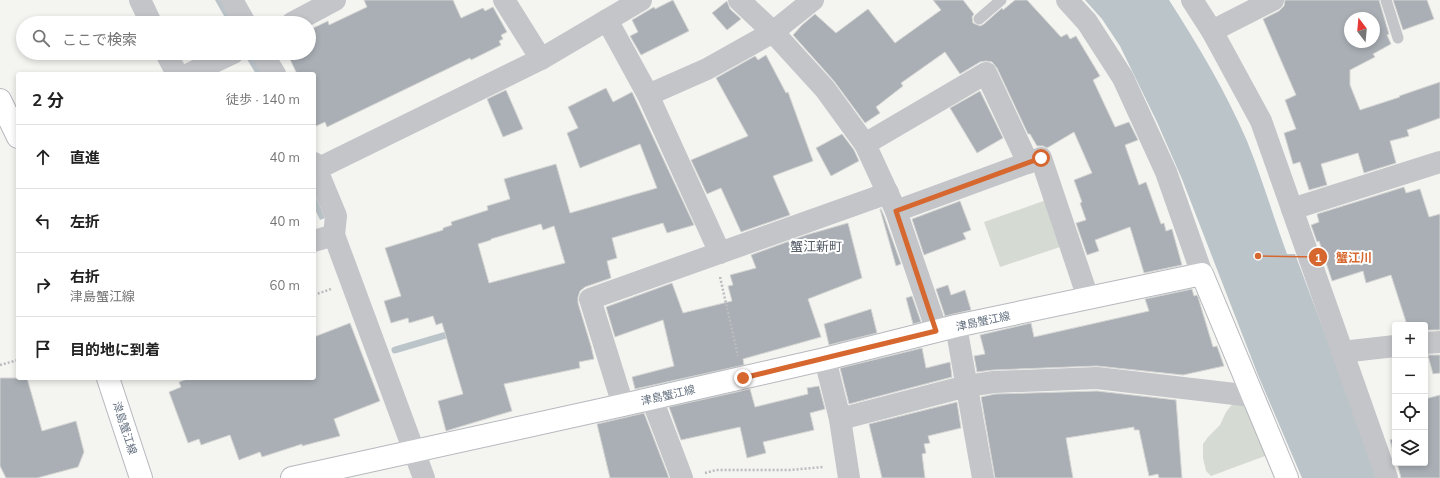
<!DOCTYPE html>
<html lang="ja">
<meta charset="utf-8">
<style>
body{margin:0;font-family:Mulish,"Noto Sans JP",sans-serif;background:#f6f6f6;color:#222}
.controls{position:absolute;right:12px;bottom:12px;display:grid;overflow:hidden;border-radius:4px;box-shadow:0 2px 6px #0003}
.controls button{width:36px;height:36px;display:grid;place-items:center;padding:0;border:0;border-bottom:1px solid #e0e0e0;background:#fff;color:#222;font:20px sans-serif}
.compass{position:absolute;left:1344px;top:12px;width:36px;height:36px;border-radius:50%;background:#fff;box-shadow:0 2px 6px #0003;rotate:344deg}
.stop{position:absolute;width:12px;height:12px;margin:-9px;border:3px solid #d6672f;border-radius:50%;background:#fff}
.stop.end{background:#d6672f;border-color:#fff;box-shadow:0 1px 4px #0008}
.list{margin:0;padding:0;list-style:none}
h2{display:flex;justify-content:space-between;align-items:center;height:52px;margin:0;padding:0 16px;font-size:17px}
h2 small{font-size:13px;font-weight:400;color:#767676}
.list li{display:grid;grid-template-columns:26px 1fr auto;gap:12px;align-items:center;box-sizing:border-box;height:64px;padding:0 16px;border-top:1px solid #e0e0e0}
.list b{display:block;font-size:15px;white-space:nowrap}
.list p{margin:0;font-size:13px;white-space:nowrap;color:#767676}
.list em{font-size:13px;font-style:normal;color:#767676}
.icon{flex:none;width:22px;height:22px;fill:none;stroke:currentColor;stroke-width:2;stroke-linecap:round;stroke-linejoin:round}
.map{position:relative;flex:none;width:1440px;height:478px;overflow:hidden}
.search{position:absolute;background:#fff;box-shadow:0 2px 6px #0003;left:16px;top:16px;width:300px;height:44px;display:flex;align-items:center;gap:10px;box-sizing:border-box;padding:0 14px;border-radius:22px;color:#767676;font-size:15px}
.panel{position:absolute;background:#fff;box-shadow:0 2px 6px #0003;left:16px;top:72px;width:300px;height:308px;border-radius:4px}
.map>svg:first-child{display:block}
</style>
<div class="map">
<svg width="1440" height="478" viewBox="0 0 1440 478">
<rect width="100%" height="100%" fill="#f4f4f1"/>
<g fill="#d5dbd2">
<path d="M1049 199 1063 246 1000 267 984 222Z"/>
<path d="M1234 402H1244L1265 453V456L1211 476 1206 471 1203 458V444L1208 437 1220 425 1226 412Z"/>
</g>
<g fill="#bbc4c9">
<path d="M215 0H221L234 23H228Z"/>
<path d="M1085 0H1169C1198 45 1226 92 1247 141 1262 178 1273 216 1287 254H1295L1361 430 1377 478H1302L1258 375 1182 179 1157 122 1120 46 1102 19Z"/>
<path d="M250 53 263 74H256L245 56Z"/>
<path d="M314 192 325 218 320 220 314 207Z"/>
</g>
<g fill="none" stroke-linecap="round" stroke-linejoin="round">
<path stroke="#bbc4c9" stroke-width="7" d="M395 350 453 333"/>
</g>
<g fill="#a9afb5" stroke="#d5d6d3" fill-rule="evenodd">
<path d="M364 0H453L461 18 483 8 485 11 493 7 507 32 501 35 503 39 499 41 501 45 471 60 470 58 327 127 325 122 314 127V74H297L287 53H309V30L328 21 329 25 367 7Z"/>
<path d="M673 0 689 31 641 55 630 36 638 32 632 20 654 7 655 9Z"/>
<path d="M933 0H963L974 14 972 17 973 23 980 26 984 24 1002 8 1003 10 1015 0H1027L1061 37 1067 34 1070 39 1076 36 1100 76 1093 80 1115 127 1129 122 1138 140 1125 145 1139 185 1146 182 1161 224 1164 223 1166 231 1172 229 1182 265 1144 273 1130 227 1095 240 1099 251 1087 255 1076 223 1086 220 1080 203 1082 202 1074 180 1092 173 1074 132 1047 148 1043 146H1037L1030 134H1028L997 68 992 62 986 61 980 62 960 74 945 52 901 83 903 86 876 107 880 113 865 123 834 81 793 35 802 25 815 14 836 33 868 9 895 43 941 10Z"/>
<path d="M1285 0H1379L1389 34 1387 35 1391 44 1373 54 1375 57 1350 70V85L1360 110 1400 97 1399 96 1440 82V118L1407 130 1409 136 1390 141 1396 163 1364 173 1358 153 1321 164 1327 185 1309 190 1300 162 1293 164 1284 133 1296 129 1285 100 1296 95 1263 19 1279 11 1284 6ZM1350 18H1374V42H1350Z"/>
<path d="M1393 0H1427L1434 19 1403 30Z"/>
<path d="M727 1 730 9 741 19 727 30 712 13Z"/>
<path d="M766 55 786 93 788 92 813 161 773 176 790 215 741 232 721 188 707 194 691 160 748 136 716 78 755 56 758 60Z"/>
<path d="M606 88 613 102 632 92 694 225 667 233 663 223 612 238 617 258 607 261 611 278 585 287 580 291 578 297V303L591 346 594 359 579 362 580 368 504 384 512 411 446 431 438 401 463 394 442 323 436 325 433 316 409 323 408 318 391 323 384 301 401 296 385 248 443 230V228L452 225 451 222 488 210 487 206 510 199 504 179 556 164 570 213 657 188 640 144 580 168 567 133 578 128 568 107ZM541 224 543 230 554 226 565 263 489 283 478 244 491 240V239Z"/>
<path d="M506 90 523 129 503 137 487 99Z"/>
<path d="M980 91 1003 138 977 153 950 108Z"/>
<path d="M842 134 854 150 859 161 831 176 816 148Z"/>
<path d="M1404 187 1406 193 1420 189 1429 217 1440 214V330H1425V325H1407L1391 275 1366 283 1363 271 1332 281 1319 241 1317 242 1311 225 1319 222 1317 214Z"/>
<path d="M960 201 971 230 963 233 966 239 924 255 912 219Z"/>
<path d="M880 209H881L884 216 901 264 896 266Z"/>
<path d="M848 223 862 278 808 299 821 337 743 359 744 365 635 389 632 377 674 366 663 320 615 337 606 307 672 283 683 313 732 301 728 286 733 285 730 275 756 268 751 255 806 235Z"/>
<path d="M948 285 951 295 965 290 971 310 945 316 936 289Z"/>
<path d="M1192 289 1194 296 1197 295 1198 297 1213 347 1217 346 1224 366 1183 375 1097 366 993 370 977 372 974 356 985 354 980 335 1031 323 1034 337 1149 311 1145 299Z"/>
<path d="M912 296 921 322 913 324 906 298Z"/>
<path d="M871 309 877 333 829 345 824 324Z"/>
<path d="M350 323 380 401 334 419 340 436 302 446V444L262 457 260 452 239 460 230 435 201 445 199 439 188 443 169 392 181 387 179 382 190 378H314V337Z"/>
<path d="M922 348 926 368 950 362 952 377 849 404 840 368Z"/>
<path d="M1428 355H1440V373L1433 374Z"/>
<path d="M0 378H27L42 431 76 421 84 452 78 467 37 478H6L0 466Z"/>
<path d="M819 386 825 409 810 413 814 430 763 442 766 453 747 458 740 427 681 440 669 407 750 389 755 407 808 394 807 388Z"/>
<path d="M1097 391 1176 400 1182 478H1159L1158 474 1149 476 1139 430H1134V427L1066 438 1073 478H995L981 397 995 394Z"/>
<path d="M1440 395V478H1401L1397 463H1425V399Z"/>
<path d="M957 402 961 428 928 436 930 443 924 444 926 453 922 454 925 478H882L869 424Z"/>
<path d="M644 413 669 478H610L597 424Z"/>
<path d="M1395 438V457L1390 440Z"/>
</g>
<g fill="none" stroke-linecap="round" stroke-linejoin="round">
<g stroke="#b5b8bd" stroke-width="24">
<g id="secondary">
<path d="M0 100 18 137"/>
<path d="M108 378 141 478"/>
<path d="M292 478 623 405 825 359 956 326 1202 274 1287 478"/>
</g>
</g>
<g stroke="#babcbe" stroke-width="2.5" stroke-dasharray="2 2" stroke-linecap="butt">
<path d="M720 277 738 356"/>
<path d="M314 295 331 289"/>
<path d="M0 365 18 360"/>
<path d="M705 473 716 470H790L823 467"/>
</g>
<g stroke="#c3c5c9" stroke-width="11">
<path d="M1386 0 1398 38"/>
<path d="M979 19 1001 0"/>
</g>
<g stroke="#c3c5c9" stroke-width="22">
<path d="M140 0 151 23"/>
<path d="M232 0 245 23"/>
<path d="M504 0 541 59"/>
<path d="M739 0 773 32 825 89 865 144 896 211 937 331"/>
<path d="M1067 0 1087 22 1123 78 1166 172 1202 274"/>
<path d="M1192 0 1212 31 1261 121 1387 478"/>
<path d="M607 20 648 95 720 253"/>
<path d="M292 23 335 0"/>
<path d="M1212 31 1273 0"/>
<path d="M166 53 177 74"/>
<path d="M262 53 275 74"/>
<path d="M189 74 233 53"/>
<path d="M648 95 707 69 773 32 813 0"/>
<path d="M865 144 986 73 1028 163"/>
<path d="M314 163 336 216 334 235 424 478"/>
<path d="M317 169 541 59 641 0"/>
<path d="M1292 209 1440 162"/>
<path d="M896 211 1041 158 1088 298"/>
<path d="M314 241 334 235"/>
<path d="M956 326 983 478"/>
<path d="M1425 343 1440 342"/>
<path d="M1342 352 1395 346"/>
<path d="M825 359 840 419 849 478"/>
<path d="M652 399 682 478"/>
<path d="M623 405 590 299 888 193"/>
<path d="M840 419 967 386 994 382 1097 378 1252 396"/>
</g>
<use href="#secondary" stroke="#fff" stroke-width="22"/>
</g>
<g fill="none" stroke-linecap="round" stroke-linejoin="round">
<path stroke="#d6672f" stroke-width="5" d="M743 378 936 331 896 211 1041 158"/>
</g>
<g text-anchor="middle" stroke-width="4" stroke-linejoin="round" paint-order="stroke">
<g font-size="11" fill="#657180" stroke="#fff">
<text transform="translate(983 321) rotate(-12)" y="4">津島蟹江線</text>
<text transform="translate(668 395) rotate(-13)" y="4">津島蟹江線</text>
<text transform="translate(125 428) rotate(72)" y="4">津島蟹江線</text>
</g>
<g font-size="13" fill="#535b65" stroke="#fff">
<text x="816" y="251">蟹江新町</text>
</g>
</g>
<path fill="none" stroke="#d6672f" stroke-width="1.5" d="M1258 256L1318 257"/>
<g fill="#d6672f" stroke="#fff" stroke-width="1.5">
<circle cx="1258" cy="256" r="4"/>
<circle cx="1318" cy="257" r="10"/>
</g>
<g font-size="12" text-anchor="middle" font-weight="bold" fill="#fff">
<text x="1318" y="262">1</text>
</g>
<g font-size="12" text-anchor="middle" font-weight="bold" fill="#d6672f" stroke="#fff" stroke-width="4" stroke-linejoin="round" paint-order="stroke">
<text x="1354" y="262">蟹江川</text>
</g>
</svg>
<div class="controls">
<button>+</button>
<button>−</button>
<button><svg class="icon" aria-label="locate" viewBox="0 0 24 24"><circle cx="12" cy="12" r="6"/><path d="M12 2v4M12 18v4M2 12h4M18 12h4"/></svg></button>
<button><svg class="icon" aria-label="layers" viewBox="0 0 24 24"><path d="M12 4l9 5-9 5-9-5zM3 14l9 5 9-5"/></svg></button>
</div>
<svg class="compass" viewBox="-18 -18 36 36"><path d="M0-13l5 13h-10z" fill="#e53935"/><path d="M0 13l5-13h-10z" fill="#767676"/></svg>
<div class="stop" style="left:1041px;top:158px"></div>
<div class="stop end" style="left:743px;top:378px"></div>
<div class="search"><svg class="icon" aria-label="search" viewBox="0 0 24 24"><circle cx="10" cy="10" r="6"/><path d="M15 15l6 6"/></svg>ここで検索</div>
<section class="panel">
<h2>2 分<small>徒歩 · 140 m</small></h2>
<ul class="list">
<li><svg class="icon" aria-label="ahead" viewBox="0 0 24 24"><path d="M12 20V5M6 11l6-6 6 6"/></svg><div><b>直進</b></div><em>40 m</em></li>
<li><svg class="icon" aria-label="left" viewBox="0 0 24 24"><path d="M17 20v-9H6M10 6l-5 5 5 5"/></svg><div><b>左折</b></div><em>40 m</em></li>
<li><svg class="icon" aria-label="right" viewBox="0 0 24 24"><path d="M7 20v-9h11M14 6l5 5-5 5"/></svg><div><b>右折</b><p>津島蟹江線</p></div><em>60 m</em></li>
<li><svg class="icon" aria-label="arrive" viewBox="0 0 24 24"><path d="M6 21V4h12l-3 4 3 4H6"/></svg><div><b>目的地に到着</b></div></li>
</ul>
</section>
</div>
